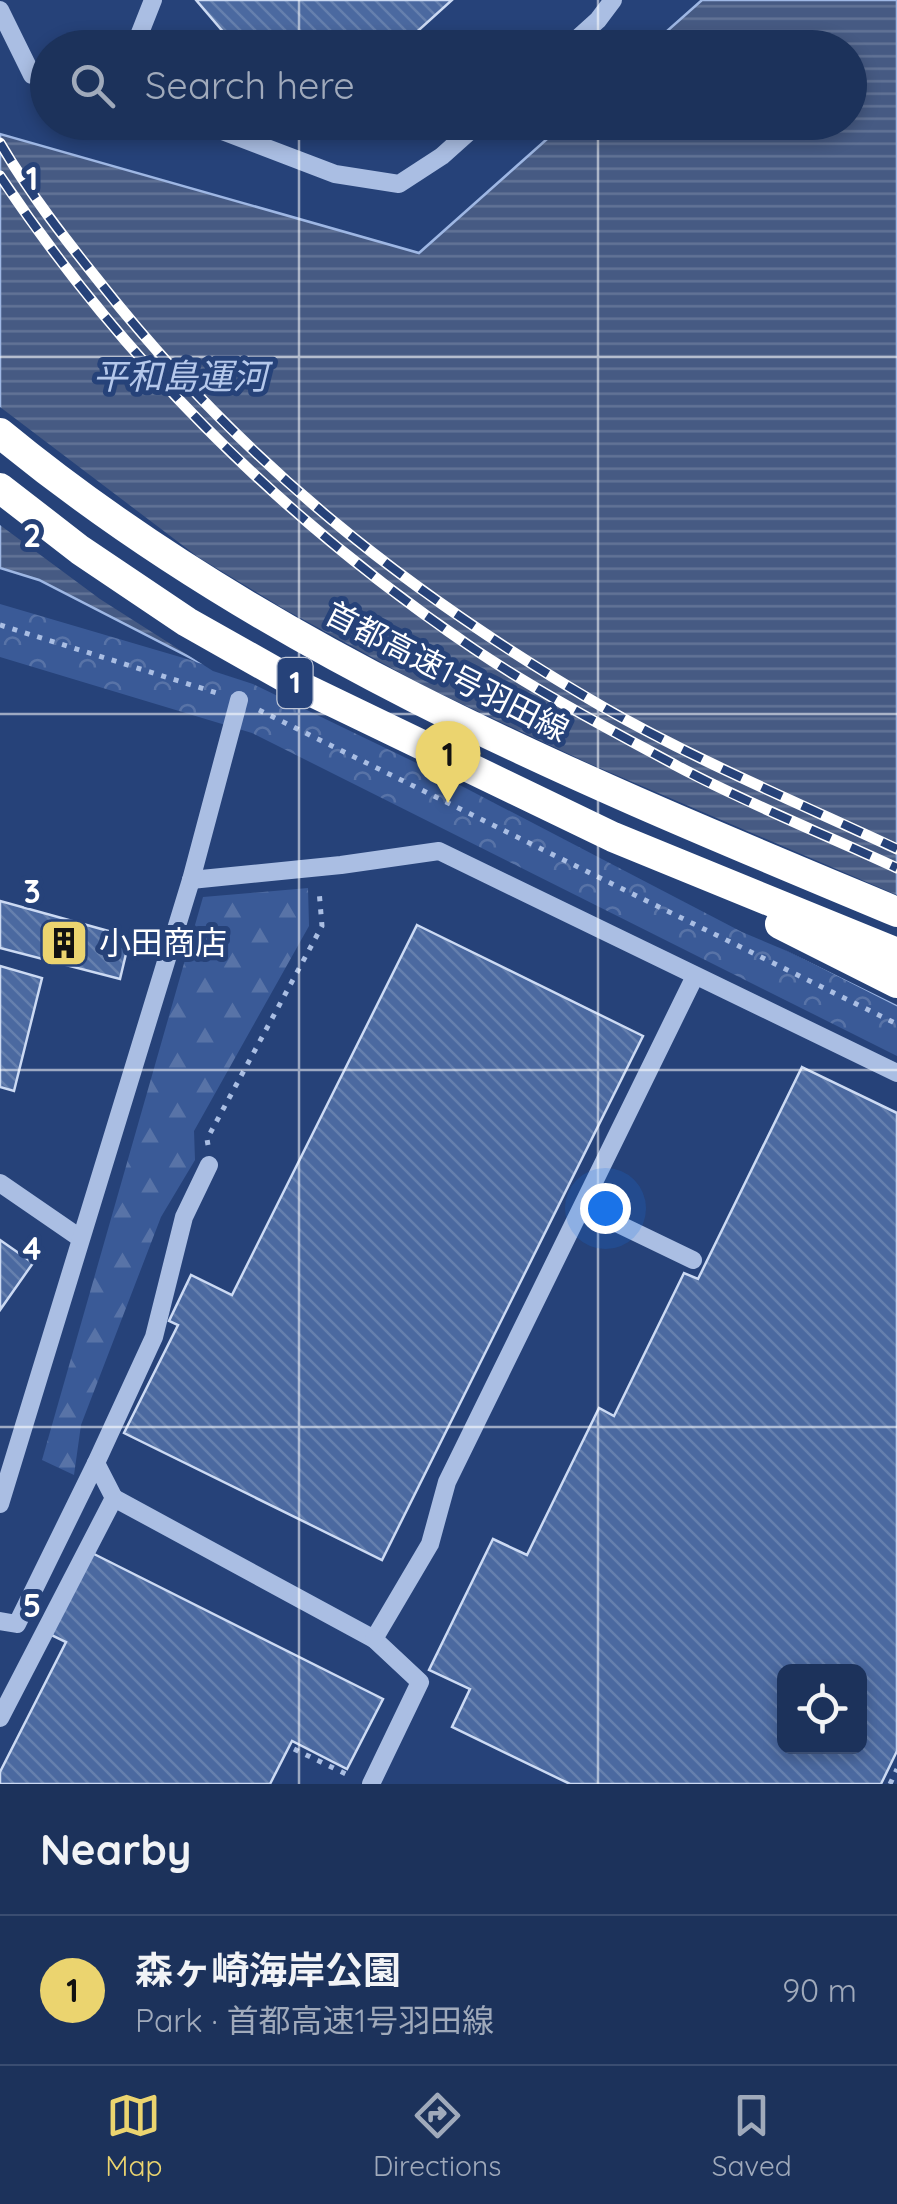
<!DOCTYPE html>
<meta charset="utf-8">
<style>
body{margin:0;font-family:Quicksand,"Noto Sans JP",sans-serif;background:#253a61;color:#f1f3f6}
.controls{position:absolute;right:30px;bottom:30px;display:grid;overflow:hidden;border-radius:15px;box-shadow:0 5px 15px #0003}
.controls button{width:90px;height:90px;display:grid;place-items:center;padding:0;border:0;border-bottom:2px solid #3a4d71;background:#1c325b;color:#f1f3f6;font:50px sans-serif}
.you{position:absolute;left:605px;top:1208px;width:35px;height:35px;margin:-25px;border:8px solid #fff;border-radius:50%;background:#1a73e8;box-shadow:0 0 0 15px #1a73e833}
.badge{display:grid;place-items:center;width:65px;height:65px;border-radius:50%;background:#ebd46f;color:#111;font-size:32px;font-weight:700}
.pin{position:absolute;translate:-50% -82px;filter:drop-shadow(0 2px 5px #0008)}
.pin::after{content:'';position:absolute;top:52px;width:35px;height:30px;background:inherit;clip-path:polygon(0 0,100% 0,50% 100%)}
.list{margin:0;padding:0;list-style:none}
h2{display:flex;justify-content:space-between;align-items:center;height:130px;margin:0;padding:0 40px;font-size:42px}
h2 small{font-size:32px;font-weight:400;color:#a0aabb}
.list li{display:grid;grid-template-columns:65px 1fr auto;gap:30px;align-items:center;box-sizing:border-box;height:150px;padding:0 40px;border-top:2px solid #3a4d71}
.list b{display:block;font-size:38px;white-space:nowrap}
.list p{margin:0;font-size:32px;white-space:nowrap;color:#a0aabb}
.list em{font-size:32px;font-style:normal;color:#a0aabb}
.icon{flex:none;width:55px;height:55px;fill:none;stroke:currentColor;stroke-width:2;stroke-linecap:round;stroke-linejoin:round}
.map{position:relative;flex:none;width:897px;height:1784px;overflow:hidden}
.search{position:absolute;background:#1c325b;box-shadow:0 5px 15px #0003;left:30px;right:30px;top:30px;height:110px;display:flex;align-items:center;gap:25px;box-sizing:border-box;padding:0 35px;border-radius:55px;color:#a0aabb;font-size:38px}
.sheet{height:280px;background:#1c325b}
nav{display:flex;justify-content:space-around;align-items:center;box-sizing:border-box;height:140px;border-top:2px solid #3a4d71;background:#1c325b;font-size:28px;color:#a0aabb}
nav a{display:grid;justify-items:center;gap:5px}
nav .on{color:#ebd46f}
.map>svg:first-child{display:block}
</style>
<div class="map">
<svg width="897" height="1784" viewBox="0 0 897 1784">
<defs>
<pattern id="forest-firs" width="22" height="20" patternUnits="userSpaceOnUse" patternTransform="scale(2.5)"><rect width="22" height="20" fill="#3a5a97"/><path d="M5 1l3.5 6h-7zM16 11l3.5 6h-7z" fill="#5873a7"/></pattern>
<pattern id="park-crowns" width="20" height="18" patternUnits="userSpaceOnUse" patternTransform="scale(2.5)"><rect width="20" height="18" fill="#3a5a97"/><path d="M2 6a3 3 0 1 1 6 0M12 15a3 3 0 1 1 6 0" fill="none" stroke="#5873a7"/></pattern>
<pattern id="water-rules" width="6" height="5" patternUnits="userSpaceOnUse" patternTransform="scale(2.5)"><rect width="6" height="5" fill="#465a83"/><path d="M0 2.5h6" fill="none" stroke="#627396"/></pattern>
<pattern id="building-back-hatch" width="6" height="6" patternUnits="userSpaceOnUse" patternTransform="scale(2.5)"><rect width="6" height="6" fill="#4b69a0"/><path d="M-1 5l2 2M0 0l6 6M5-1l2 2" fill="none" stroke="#6680ae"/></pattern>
</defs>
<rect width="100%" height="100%" fill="#264279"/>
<path fill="url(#forest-firs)" d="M308 888 309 926 194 1131 195 1160 161 1217 81 1425 74 1475 42 1460 203 897Z"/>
<path fill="url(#park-crowns)" d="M0 604 255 679 897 1005V1056L252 733 0 657Z"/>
<path fill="url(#water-rules)" stroke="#9eb7e4" stroke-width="2.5" d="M702 0H897V1005L255 679 197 661 39 580 0 568V134L419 253 565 123 850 122V48L649 47Z"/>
<path fill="#264279" d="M0 407 198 557 284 609 426 687 588 763 897 895V1005L787 951 742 932 431 770 253 684 213 671 100 599 0 525Z"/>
<g fill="url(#building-back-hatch)" stroke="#ccdaf3" stroke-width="2.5" fill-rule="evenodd">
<path d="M196 0H452L399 48H237Z"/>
<path d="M0 901 130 937 120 979 0 948Z"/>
<path d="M417 925 643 1036 382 1560 124 1433 178 1325 169 1321 191 1275 232 1295Z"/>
<path d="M0 966 42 978 14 1091 0 1087Z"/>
<path d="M802 1067 897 1113V1751L881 1784H570L452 1727 470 1689 429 1670 493 1539 527 1555 599 1408 614 1416 684 1273 698 1279ZM784 1672H860V1746H784Z"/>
<path d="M0 1240 33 1263 0 1310Z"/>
<path d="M88 1551 383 1699 347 1769 292 1741 270 1784H0V1772L66 1642 47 1633Z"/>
</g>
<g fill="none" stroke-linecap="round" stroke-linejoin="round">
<g stroke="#aabee3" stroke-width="5" stroke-dasharray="5 8" stroke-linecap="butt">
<path d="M0 625 217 693"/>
<path d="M259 710 897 1024"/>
<path d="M208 1145 207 1139 322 926 319 890"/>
<path d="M294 1749 350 1776"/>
<path d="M890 1784 897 1769"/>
</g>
<g stroke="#aabee3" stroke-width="18">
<path d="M0 10 32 75 48 78"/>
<path d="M134 48 153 0"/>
<path d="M567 48 598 20 613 0"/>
<path d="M199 122 335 174 399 184 442 156 480 122"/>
<path d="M191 880 341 865 439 851 897 1073"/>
<path d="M0 1183 80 1238"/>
<path d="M583 1207 693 1260"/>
<path d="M96 1463 154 1337 184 1217 209 1165"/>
<path d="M114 1498 374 1639 430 1544 447 1482 695 976"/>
<path d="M0 1504 191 880 239 700"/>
<path d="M0 1621 17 1624 96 1463 114 1498 0 1718"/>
<path d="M371 1784 420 1682 374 1639"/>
</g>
<g stroke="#fff" stroke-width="30">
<path d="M0 433C267 653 581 780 897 912"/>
<path d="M0 488 80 550 187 622 304 688 613 837 897 953"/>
<path d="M780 924 897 983"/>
</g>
<g stroke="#fff" stroke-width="11">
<g id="rail">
<path d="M0 143C30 194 65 239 102 285 243 463 407 593 603 707 697 761 799 803 897 849"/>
<path d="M0 176C126 364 286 522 474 649 538 692 609 729 677 766 748 804 824 834 897 868"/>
</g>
</g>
<use href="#rail" stroke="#264279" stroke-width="8" stroke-dasharray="22" stroke-linecap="butt"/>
</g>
<path fill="none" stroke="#fff" stroke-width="2.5" stroke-opacity="0.55" d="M299 0V48M598 0V48M299 122V1784M598 122V1784M0 357H897M0 714H897M0 1070H897M0 1427H897"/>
<defs>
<g id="building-square" transform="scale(2.5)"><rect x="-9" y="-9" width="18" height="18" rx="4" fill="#ebd46f" stroke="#264279"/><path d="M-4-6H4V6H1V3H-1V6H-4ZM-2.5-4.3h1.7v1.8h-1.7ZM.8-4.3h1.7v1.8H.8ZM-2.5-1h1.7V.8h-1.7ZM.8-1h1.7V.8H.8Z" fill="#111"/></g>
</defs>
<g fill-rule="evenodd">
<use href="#building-square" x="64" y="943"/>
</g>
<g text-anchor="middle" stroke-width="10" stroke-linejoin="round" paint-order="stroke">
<rect fill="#264279" stroke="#bec6d7" stroke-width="2.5" x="277.5" y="658" width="35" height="50" rx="8"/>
<g font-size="30" font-weight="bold" fill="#fff">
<text x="295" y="693">1</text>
</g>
<g font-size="32" fill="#fff" stroke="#264279">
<text transform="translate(447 672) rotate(27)" y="11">首都高速1号羽田線</text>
</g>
<g font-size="32" fill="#fff" stroke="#264279" text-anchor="start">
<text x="99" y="954">小田商店</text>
</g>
<g font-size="35" font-style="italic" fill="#b5c8eb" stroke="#264279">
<text x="180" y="389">平和島運河</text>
</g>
</g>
<g font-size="32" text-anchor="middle" font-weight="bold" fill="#fff" stroke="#264279" stroke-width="10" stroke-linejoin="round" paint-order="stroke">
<text x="32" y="190">1</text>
<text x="32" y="547">2</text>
<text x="32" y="903">3</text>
<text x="32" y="1260">4</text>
<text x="32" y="1617">5</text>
</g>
</svg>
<div class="controls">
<button><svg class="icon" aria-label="locate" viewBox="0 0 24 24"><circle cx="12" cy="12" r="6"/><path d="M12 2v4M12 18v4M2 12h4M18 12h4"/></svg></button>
</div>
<div class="you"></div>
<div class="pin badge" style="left:448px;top:803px">1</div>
<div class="search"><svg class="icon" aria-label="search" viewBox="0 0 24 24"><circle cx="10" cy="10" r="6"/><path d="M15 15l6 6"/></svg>Search here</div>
</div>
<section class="sheet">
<h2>Nearby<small></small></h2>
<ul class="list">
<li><span class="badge">1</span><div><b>森ヶ崎海岸公園</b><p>Park · 首都高速1号羽田線</p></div><em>90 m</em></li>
</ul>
</section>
<nav>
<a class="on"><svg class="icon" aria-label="map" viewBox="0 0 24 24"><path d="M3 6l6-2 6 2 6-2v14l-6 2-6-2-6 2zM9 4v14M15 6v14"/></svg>Map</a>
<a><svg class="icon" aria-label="directions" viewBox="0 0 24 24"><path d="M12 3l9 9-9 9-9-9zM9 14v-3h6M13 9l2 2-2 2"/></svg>Directions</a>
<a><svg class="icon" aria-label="saved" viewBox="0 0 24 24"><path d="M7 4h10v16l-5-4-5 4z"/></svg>Saved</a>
</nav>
